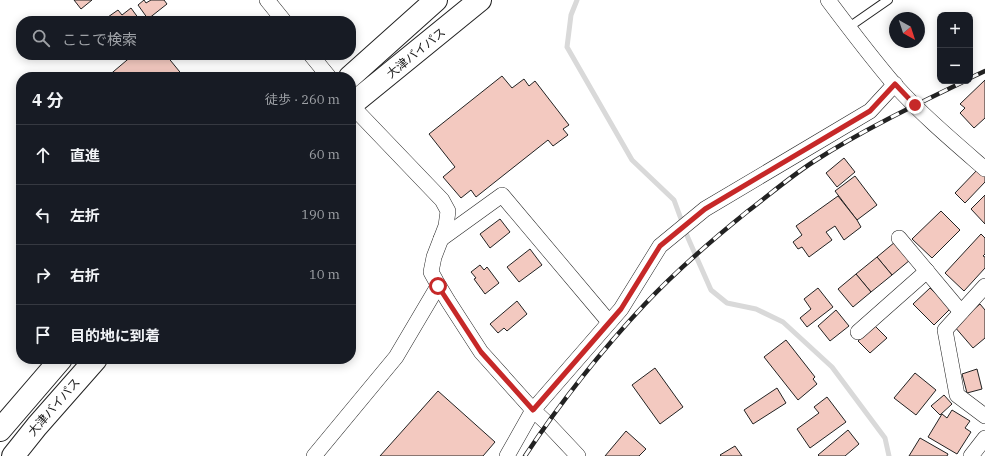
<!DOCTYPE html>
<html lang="ja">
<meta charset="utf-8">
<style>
body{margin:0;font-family:"IBM Plex Serif","Noto Sans JP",serif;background:#242831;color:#f1f3f6}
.controls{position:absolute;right:12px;top:12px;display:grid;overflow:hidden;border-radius:8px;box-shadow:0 2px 10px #0003}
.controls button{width:36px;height:36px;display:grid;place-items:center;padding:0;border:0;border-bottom:1px solid #363941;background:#171b24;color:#f1f3f6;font:20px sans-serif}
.compass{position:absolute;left:889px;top:12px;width:36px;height:36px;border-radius:50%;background:#171b24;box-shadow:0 2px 10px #0003;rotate:141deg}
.stop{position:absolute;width:12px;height:12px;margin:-9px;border:3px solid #c62828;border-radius:50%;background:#fff}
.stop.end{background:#c62828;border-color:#fff;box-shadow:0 1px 4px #0008}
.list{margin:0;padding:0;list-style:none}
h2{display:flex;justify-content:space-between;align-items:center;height:52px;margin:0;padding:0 16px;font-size:17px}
h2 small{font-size:13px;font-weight:400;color:#9ea1a6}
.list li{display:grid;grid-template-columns:26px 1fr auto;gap:12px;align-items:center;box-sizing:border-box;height:60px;padding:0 16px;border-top:1px solid #363941}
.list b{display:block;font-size:15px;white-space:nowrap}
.list em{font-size:13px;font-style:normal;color:#9ea1a6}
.icon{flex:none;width:22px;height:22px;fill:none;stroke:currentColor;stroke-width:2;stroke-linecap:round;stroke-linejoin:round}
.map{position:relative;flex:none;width:985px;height:456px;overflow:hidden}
.search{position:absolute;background:#171b24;box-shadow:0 2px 10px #0003;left:16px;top:16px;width:340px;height:44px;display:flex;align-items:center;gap:10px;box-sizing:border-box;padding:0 14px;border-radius:16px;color:#9ea1a6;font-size:15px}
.panel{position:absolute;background:#171b24;box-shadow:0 2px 10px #0003;left:16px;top:72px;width:340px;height:292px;border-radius:16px}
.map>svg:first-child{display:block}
</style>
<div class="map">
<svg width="985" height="456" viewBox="0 0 985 456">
<rect width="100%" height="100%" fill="#fff"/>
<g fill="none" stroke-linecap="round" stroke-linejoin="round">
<path stroke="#d9d9d9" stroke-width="5" d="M577 0 571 15 567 47 632 160 674 200 688 238 711 290 727 303 756 309 783 322 832 367 885 438 889 456"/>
</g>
<g fill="#f3c9c0" stroke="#222">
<path d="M74 0H92L81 9Z"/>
<path d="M144 0 146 3 151 0H164L167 4 148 19 138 5Z"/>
<path d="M131 8 139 19 136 21H111L108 17 118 10 122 15Z"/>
<path d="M133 55H166L184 77H107Z"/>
<path d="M502 76 512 88 524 79 529 86 535 81 569 125 563 129 568 135 553 146 548 140 476 197 471 190 461 198 443 177 455 167 429 134Z"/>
<path d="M985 80V118L974 128 960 113 965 108 960 104Z"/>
<path d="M844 158 855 172 837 187 826 173Z"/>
<path d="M979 168 985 174V182L965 203 955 193Z"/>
<path d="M855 176 877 205 857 220 835 191Z"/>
<path d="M985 195V224L971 209Z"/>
<path d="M838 196 857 220 861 227 844 240 835 226 826 232 832 240 809 257 802 247 798 249 793 242 802 235 796 226Z"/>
<path d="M941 211 960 230 932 258 912 239Z"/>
<path d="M500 219 510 232 490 248 480 234Z"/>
<path d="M981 234 985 238V254L983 256 985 257V268L964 291 945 273Z"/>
<path d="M895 242 910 260 892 275 877 257Z"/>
<path d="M530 249 542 265 519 282 507 267Z"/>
<path d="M877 257 892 275 871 292 856 274Z"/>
<path d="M480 265 484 270 487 267 499 283 485 294 474 279 476 278 471 272Z"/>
<path d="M856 274 871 292 853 307 838 289Z"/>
<path d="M818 288 833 307 807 327 800 318 811 309 804 299Z"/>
<path d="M930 288 951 308 934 325 913 304Z"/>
<path d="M517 301 527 314 507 331 504 328 498 333 490 324Z"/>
<path d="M980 304 985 310V338L973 348 954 326Z"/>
<path d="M836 310 849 326 830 341 818 326Z"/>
<path d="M875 326 887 338 870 353 858 341Z"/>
<path d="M786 340 815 377 813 379 817 384 798 400 764 357Z"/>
<path d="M655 368 683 407 660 424 632 385Z"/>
<path d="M977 369 982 389 967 393 962 374Z"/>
<path d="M915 373 936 390 916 415 894 398Z"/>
<path d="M777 388 786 403 753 424 744 410Z"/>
<path d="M438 391 495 442 483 456H380Z"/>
<path d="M944 395 952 404 940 415 931 406Z"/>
<path d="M827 397 846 422 810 448 797 429 819 413 814 407Z"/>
<path d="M952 410 970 421 965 428 971 432 957 454 928 437 942 414 947 418Z"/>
<path d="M848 430 859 444 845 456H819L818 455Z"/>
<path d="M626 431 646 449 639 456H605Z"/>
<path d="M920 438 948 454 947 456H909Z"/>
<path d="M735 446 742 456H721L720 455Z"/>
</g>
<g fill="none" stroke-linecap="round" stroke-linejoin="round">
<g stroke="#222" stroke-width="10">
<path id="lane" d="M849 27 888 0"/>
</g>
<g stroke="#222" stroke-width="16">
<g id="street">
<path d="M267 0 284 21"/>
<path d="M828 0C849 28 871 57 894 84 922 115 954 142 985 169"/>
<path d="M311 55 329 77"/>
<path d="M351 105 442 200 448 211 446 226 434 257 431 272 436 281 448 301 481 352 533 410 547 423 578 456"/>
<path d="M899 238 961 312"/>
<path d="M441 239 502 195 609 322"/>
<path d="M985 286 945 330 957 395 985 416"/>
<path d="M858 332 927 271"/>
<path d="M314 456 396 357 438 286"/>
<path d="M507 456 533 410 621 309 660 246 705 209 870 111 895 84"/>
<path d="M971 456 985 438"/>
</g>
</g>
<g stroke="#222" stroke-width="24">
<g id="highway">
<path d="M350 77 436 0"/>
<path d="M351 105 480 0"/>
<path d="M0 430 61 359"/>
<path d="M13 456 37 426 96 359"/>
</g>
</g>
<use href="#lane" stroke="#fff" stroke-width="8"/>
<use href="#street" stroke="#fff" stroke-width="15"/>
<use href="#highway" stroke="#fff" stroke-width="22"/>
<g stroke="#222" stroke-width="4.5">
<g id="rail">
<path d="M970 78 985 71"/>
<path d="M525 456C560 403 601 351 645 304 676 271 712 240 748 211 769 195 790 177 813 162 861 131 913 106 965 81"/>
</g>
</g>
<use href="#rail" stroke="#fff" stroke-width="3" stroke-dasharray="9" stroke-linecap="butt"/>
</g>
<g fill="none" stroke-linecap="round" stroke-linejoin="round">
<path stroke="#c62828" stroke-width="5" d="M438 286 481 352 533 410 621 309 660 246 705 209 870 111 895 84 915 105"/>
</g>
<g text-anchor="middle" stroke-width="3" stroke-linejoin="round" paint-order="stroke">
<g font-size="12" fill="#222" stroke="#fff">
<text transform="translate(416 53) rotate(-39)" y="4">大津バイパス</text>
<text transform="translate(54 407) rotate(-49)" y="4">大津バイパス</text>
</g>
</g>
</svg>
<div class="controls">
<button>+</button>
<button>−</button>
</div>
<svg class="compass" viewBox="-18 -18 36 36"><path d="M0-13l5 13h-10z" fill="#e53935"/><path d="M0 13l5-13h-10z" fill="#9ea1a6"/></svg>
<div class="stop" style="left:438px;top:286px"></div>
<div class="stop end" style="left:915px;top:105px"></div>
<div class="search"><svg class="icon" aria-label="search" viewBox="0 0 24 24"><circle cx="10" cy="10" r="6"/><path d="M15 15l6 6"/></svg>ここで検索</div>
<section class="panel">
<h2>4 分<small>徒歩 · 260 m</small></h2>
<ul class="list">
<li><svg class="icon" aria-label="ahead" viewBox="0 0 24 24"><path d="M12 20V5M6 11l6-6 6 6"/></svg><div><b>直進</b></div><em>60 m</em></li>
<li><svg class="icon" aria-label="left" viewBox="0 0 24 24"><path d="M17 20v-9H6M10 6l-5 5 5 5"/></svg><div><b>左折</b></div><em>190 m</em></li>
<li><svg class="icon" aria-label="right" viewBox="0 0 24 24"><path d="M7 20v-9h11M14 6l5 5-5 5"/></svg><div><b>右折</b></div><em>10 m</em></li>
<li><svg class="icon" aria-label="arrive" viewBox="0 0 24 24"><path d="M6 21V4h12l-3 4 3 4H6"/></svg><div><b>目的地に到着</b></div></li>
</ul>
</section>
</div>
